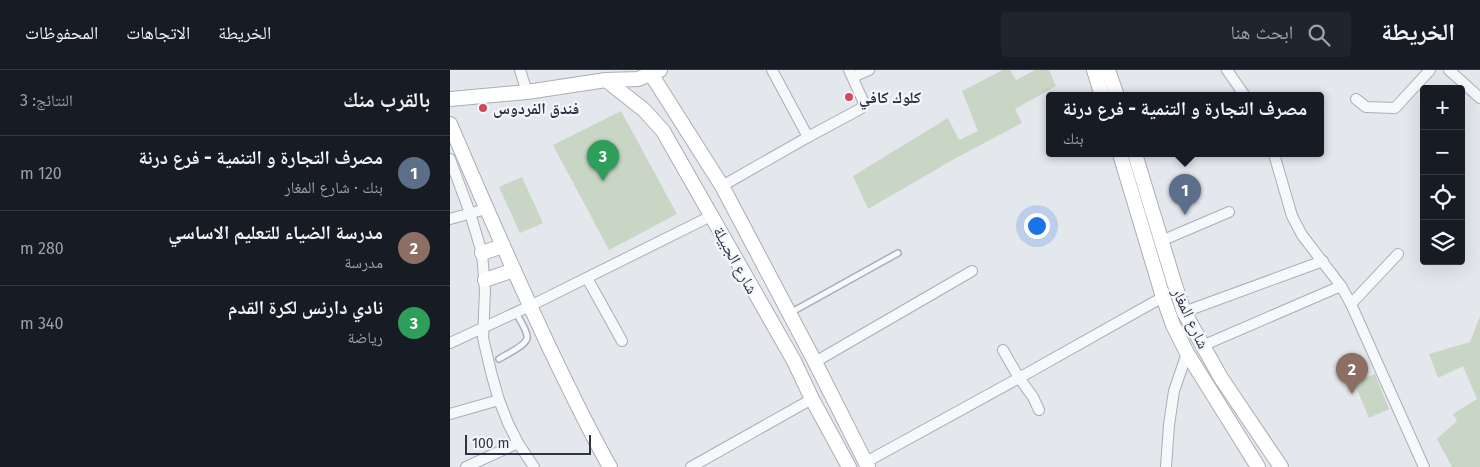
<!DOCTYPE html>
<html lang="ar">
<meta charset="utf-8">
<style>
body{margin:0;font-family:"Fira Sans","Noto Naskh Arabic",sans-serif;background:#20242c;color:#f1f3f6;direction:rtl}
.controls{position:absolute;right:15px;top:15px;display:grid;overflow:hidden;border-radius:5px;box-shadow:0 5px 20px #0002}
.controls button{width:45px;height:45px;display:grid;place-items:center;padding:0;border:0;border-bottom:1px solid #363941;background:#171b24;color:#f1f3f6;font:25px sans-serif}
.scale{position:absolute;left:15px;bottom:12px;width:126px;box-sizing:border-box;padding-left:5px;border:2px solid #2b3445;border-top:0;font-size:14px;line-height:18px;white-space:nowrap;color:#2b3445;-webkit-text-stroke:4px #f4f6f9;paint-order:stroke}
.you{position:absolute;left:586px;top:155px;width:18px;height:18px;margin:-12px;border:4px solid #fff;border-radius:50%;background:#1a73e8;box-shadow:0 0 0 8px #1a73e833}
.badge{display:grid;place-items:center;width:32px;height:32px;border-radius:50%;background:#d1495b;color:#fff;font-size:16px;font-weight:700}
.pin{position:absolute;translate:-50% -41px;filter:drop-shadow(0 1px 2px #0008)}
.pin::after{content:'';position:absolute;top:26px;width:18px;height:15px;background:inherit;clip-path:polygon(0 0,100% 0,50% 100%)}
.popup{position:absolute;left:596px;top:22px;width:278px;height:65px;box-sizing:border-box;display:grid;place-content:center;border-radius:5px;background:#171b24;filter:drop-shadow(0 1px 4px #0005);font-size:16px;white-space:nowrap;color:#9ea1a6}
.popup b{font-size:19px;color:#f1f3f6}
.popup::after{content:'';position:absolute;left:50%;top:100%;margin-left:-10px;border:10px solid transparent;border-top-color:#171b24}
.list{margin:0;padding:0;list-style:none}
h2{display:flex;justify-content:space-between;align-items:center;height:65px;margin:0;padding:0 20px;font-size:21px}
h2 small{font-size:16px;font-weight:400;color:#9ea1a6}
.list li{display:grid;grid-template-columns:32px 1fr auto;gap:15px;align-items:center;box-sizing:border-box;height:75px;padding:0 20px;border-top:1px solid #363941}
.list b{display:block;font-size:19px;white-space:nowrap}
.list p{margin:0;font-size:16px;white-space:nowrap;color:#9ea1a6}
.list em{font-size:16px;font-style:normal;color:#9ea1a6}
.icon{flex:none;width:28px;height:28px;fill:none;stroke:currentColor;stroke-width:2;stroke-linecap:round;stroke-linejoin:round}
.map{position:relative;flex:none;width:1030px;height:397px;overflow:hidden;direction:ltr}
header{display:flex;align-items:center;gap:30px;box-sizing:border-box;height:70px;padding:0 25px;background:#171b24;border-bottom:1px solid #363941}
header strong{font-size:24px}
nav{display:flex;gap:28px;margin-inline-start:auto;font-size:18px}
.search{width:350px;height:45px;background:#20242c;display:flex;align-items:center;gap:12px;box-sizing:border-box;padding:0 18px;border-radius:5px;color:#9ea1a6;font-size:19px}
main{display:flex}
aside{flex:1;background:#171b24}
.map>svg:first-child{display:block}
</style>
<header>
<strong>الخريطة</strong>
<div class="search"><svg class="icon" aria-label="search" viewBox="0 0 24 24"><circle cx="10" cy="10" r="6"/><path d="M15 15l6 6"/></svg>ابحث هنا</div>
<nav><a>الخريطة</a><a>الاتجاهات</a><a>المحفوظات</a></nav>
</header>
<main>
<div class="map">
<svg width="1030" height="397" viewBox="0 0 1030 397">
<rect width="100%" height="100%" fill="#e4e7ec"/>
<g fill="#c9d6c5">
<path d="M553 0H560L566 10 585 0H599L606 16 565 39 572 53 506 88 418 139 403 106 498 48 509 70 528 61 512 21Z"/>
<path d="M171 41 227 144 159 180 103 75Z"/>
<path d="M72 107 93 153 70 163 49 117Z"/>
<path d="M1030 246V397H1002L987 369 1007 351 1003 344 1027 329 1013 296 988 308 979 284 1020 272Z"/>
<path d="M925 304 939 339 919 348 904 312Z"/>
</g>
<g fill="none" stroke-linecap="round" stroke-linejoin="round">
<g stroke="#a9aeb7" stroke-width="8">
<g id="lane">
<path d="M340 243 448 183"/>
<path d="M49 289C56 284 79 275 77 266 76 258 69 249 66 243"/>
</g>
</g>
<g stroke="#a9aeb7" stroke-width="12">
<g id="street">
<path d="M70 0 77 22"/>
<path d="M322 0 358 67"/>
<path d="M777 0 795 26"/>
<path d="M999 0 1030 28"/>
<path d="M403 7 419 0"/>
<path d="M906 29 916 37 945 38 980 0"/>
<path d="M824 84 842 146 852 165 891 216 901 234 974 397"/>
<path d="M0 89 20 143 32 183 35 220 33 268 42 306 49 330 58 353 68 373 84 397"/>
<path d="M272 116 358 67 410 39 414 33 399 0"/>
<path d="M0 149 36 139"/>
<path d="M711 171 779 142"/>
<path d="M137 208 172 271"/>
<path d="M901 234 948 184"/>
<path d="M734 242 873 191"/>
<path d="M0 273 80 236 261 146"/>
<path d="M752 276 891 216"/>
<path d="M553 280 569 308 583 327 589 340"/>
<path d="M365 292 522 201"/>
<path d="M0 344 49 330"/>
<path d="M416 392 569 308 713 227"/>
<path d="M16 397 68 373"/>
<path d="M241 397 362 329"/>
<path d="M716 397 719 355 724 321 737 283"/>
</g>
</g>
<g stroke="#a9aeb7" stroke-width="16">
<g id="secondary">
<path d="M644 0 652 26"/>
<path d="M658 0 667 26"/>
<path d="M201 4 272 116 365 292 418 397"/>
<path d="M156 10 194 40 213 61 344 291 362 329 399 397"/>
<path d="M0 29 77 22 156 10 188 9 210 0"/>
<path d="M0 54C32 129 65 204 100 279 119 318 138 359 160 397"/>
<path d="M670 84 713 227 723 255 737 283 808 397"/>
<path d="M685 84 724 212 734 242 771 308 831 397"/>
<path d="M32 183 53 176"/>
<path d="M35 210 64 200"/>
</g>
</g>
<use href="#lane" stroke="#f7f8fa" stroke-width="5"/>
<use href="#street" stroke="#f7f8fa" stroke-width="10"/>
<use href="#secondary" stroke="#fff" stroke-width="14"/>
</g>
<g fill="#d1495b" stroke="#f4f6f9" stroke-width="2">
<circle cx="399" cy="27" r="5"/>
<circle cx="33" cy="38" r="5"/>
</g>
<g text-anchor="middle" stroke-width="4.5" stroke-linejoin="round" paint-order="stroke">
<g font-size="16" font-weight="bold" fill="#2b3445" stroke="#f4f6f9" text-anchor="start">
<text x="409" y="33">كلوك كافي</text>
<text x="43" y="44">فندق الفردوس</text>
</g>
<g font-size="16" fill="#2b3445" stroke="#f4f6f9">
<text transform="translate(286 190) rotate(61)" y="6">شارع الجبيلة</text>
<text transform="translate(741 248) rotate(65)" y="6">شارع المغار</text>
</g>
</g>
</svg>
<div class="controls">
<button>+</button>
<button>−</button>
<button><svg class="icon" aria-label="locate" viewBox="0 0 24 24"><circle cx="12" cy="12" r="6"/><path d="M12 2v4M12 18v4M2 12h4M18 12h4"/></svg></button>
<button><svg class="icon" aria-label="layers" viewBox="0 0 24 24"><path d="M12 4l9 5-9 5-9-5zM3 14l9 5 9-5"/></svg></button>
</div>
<div class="scale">100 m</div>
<div class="you"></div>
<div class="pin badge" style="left:735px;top:145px;background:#5c6f8a">1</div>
<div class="popup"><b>مصرف التجارة و التنمية - فرع درنة</b>بنك</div>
<div class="pin badge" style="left:902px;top:324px;background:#8d6e63">2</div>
<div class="pin badge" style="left:153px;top:111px;background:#2e9e5b">3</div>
</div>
<aside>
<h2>بالقرب منك<small>النتائج: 3</small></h2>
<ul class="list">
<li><span class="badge" style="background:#5c6f8a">1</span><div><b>مصرف التجارة و التنمية - فرع درنة</b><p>بنك · شارع المغار</p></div><em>120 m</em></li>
<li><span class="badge" style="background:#8d6e63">2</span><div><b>مدرسة الضياء للتعليم الاساسي</b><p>مدرسة</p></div><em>280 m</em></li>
<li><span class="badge" style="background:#2e9e5b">3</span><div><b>نادي دارنس لكرة القدم</b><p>رياضة</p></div><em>340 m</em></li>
</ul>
</aside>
</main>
